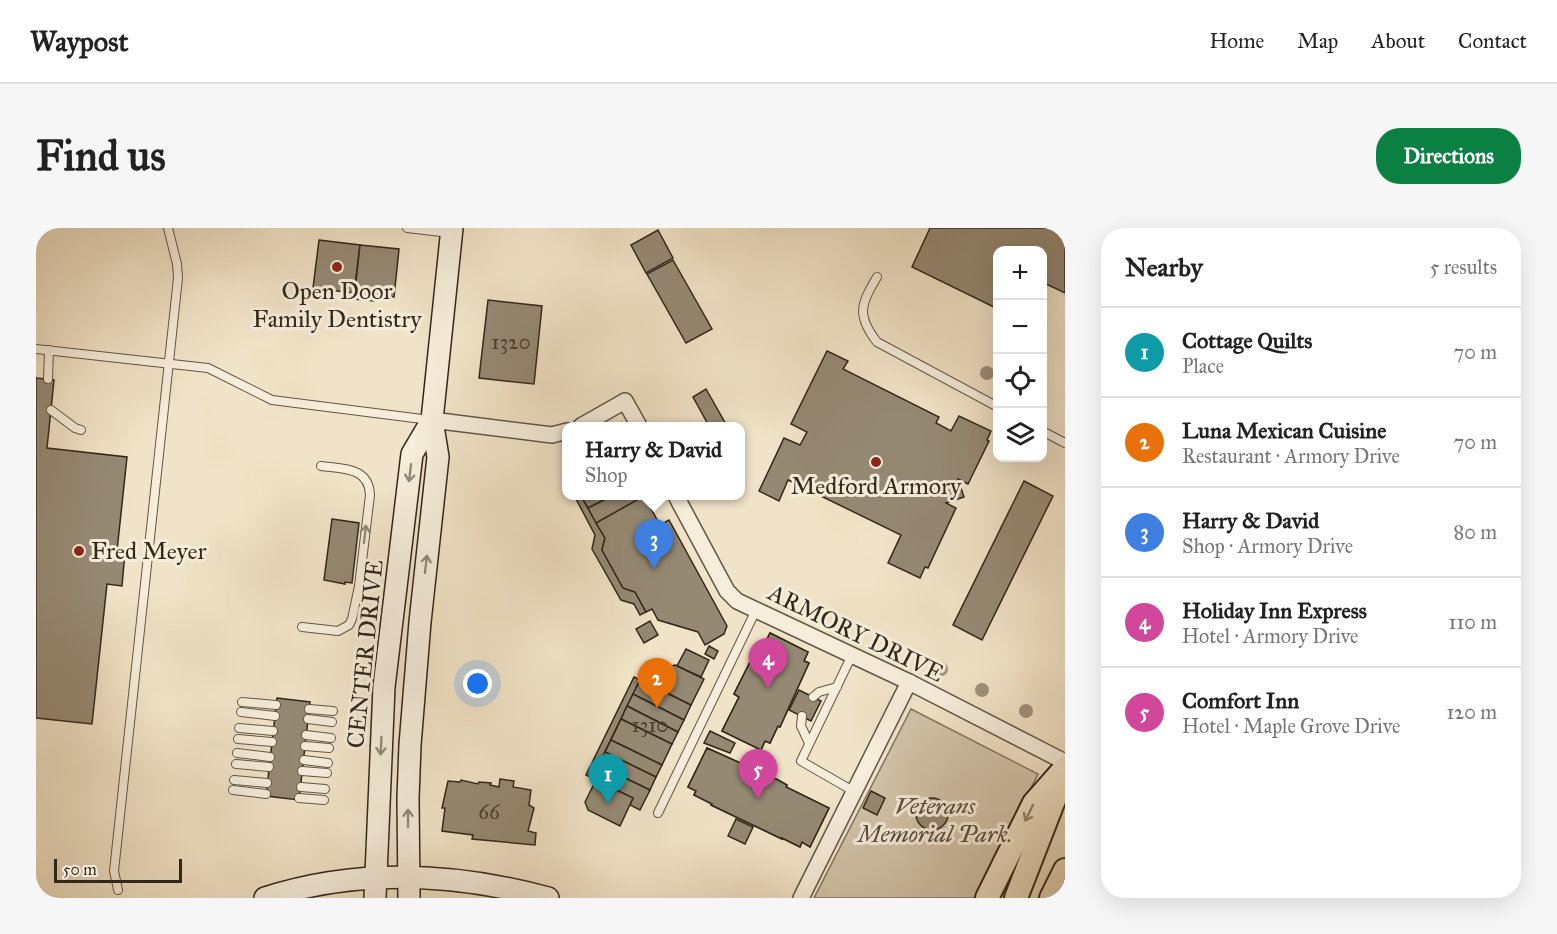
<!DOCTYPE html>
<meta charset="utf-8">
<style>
body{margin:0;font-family:"IM FELL Great Primer",serif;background:#f6f6f6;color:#222}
.controls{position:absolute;right:18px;top:18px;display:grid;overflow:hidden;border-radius:12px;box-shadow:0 6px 24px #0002}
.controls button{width:54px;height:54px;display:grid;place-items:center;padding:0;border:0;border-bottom:2px solid #e0e0e0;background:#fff;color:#222;font:30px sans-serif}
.scale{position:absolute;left:18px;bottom:15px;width:128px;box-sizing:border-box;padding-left:6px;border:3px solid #322719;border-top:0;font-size:16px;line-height:21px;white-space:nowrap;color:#322719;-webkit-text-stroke:4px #f6eddb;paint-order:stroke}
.you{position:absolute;left:442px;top:456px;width:21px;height:21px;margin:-15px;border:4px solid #fff;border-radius:50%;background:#1a73e8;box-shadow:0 0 0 9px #1a73e833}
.badge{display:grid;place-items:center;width:39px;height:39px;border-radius:50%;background:#0b8043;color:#fff;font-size:20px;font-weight:700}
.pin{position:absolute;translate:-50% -50px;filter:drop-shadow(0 2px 3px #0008)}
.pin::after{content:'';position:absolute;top:32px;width:21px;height:18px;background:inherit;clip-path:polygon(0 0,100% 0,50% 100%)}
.popup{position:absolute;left:526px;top:194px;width:183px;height:78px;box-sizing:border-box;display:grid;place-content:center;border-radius:12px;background:#fff;filter:drop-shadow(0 2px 4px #0005);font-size:20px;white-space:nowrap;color:#767676}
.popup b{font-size:22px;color:#222}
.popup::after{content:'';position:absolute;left:50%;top:100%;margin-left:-12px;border:12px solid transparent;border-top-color:#fff}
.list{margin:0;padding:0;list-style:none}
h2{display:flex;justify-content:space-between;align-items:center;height:78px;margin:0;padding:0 24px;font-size:26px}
h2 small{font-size:20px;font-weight:400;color:#767676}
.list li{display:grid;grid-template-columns:39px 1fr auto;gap:18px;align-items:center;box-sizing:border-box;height:90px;padding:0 24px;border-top:2px solid #e0e0e0}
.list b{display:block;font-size:22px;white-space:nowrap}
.list p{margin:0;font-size:20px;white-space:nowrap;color:#767676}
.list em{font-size:20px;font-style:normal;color:#767676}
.icon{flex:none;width:33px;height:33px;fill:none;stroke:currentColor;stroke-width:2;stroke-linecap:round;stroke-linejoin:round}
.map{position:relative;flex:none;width:1029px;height:670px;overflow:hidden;border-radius:24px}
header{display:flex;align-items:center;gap:36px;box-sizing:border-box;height:84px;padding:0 30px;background:#fff;border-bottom:2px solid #e0e0e0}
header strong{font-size:28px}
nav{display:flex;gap:33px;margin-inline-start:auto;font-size:21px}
.intro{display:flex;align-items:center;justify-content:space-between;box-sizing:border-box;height:144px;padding:0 36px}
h1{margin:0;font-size:42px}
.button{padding:15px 27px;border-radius:24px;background:#0b8043;color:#fff;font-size:21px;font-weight:700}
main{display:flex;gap:36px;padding:0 36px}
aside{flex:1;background:#fff;border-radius:24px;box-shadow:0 6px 24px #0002}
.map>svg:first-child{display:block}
</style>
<header>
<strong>Waypost</strong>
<nav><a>Home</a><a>Map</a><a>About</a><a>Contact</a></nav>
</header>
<div class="intro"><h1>Find us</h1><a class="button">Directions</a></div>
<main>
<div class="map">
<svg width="1029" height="670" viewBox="0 0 1029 670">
<rect width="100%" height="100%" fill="#f1e3c7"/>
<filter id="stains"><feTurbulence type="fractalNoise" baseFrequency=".00333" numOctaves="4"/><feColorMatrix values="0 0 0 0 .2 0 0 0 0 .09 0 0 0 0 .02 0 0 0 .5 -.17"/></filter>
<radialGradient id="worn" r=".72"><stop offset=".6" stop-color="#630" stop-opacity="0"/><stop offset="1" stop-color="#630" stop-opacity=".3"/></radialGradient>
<path fill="#d1c3a9" stroke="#827561" stroke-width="1.5" d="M875 481 1002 546 939 670H778Z"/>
<g fill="#958973" stroke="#322719" stroke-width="1.5">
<path d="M894 0H1029V65L1006 54V22H962V81L876 39Z"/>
<path d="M622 2 637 30 610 45 595 17Z"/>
<path d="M283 12 324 17 318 65 277 60Z"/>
<path d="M324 17 363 21 358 69 338 67V73L318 71Z"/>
<path d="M637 32 676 101 650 115 611 46Z"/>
<path d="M452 72 506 78 498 156 443 150Z"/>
<path d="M791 123 812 133 807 141 903 189 900 195 915 203 923 188 955 203 951 212 953 213 932 256 922 251 928 269 910 275 920 280 892 340 889 339 884 350 852 335 865 307 752 252 743 273 723 263 748 210 764 217 771 204 755 196Z"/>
<path d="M0 150 18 152 11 220 91 229 81 323 89 324 86 358 71 356 56 496 0 490Z"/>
<path d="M670 161 691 198H673L657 169Z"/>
<path d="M988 253 1017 268 946 412 917 397Z"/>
<path d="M541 268H545L569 310 566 322 587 360 599 364 610 384 604 387 598 376 585 372 556 321 559 307 539 269Z"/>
<path d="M545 268H576L552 280Z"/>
<path d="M576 268H610L560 295 552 280Z"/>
<path d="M608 268 624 297 633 292 691 398 688 406 669 417 662 404 622 392 616 381 610 384 599 364 587 360 566 322 569 310 560 295Z"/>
<path d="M296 291 323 295 316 355 309 354V356L288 352Z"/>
<path d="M614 393 622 407 608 415 600 401Z"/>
<path d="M734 405 772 424 768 433 773 435 744 499 742 498 734 515 729 513 725 522 686 503 703 469 698 466 717 428 722 430Z"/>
<path d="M734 405 772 424 768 433 773 435 744 499 742 498 734 515 729 513 725 522 686 503 703 469 698 466 717 428 722 430Z"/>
<path d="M673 418 682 423 678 431 669 426Z"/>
<path d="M650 421 673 432 665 449 641 438Z"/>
<path d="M619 436 629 440 619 459 610 455Z"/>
<path d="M639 437 668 451 655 477 619 459 629 440Z"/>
<path d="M598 449 604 452 556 550 550 547Z"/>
<path d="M604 452 655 477 648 492 597 466Z"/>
<path d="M763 462 785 473 775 493 753 482Z"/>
<path d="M597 466 648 492 642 504 591 478Z"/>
<path d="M241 470 274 474 263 572 230 568Z"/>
<path d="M591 478 642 504 636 516 585 491Z"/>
<path d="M585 491 636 516 626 537 575 512Z"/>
<path d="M674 503 699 515 694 525 668 515Z"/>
<path d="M575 512 626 537 620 549 569 524Z"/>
<path d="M671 520 742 552 751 557 750 559 793 580 774 619 766 614 764 619 746 610V611L675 577 676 576 658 567 660 563 652 559Z"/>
<path d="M671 520 742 552 751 557 750 559 793 580 774 619 766 614 764 619 746 610V611L675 577 676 576 658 567 660 563 652 559Z"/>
<path d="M569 524 620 549 614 562 562 537Z"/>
<path d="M562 537 614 562 604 582 594 577 597 570 556 550Z"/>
<path d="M464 551 478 553 477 559 495 562 493 577 498 580 492 603 500 605 499 617 436 611 437 607 406 603 409 580H406L412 553 424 554 425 552 442 556 443 554 455 555 454 557 463 559Z"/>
<path d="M560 552 597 570 584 598 552 582 549 574Z"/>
<path d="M835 563 849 570 841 587 827 580Z"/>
<circle cx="896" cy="586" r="16"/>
<path d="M700 591 717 599 709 616 692 608Z"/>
</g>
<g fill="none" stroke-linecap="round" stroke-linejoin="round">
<g stroke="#625644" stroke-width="10">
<g id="lane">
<path d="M371 0 414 5"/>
<path d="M841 49C825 76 820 87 841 114L962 179"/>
<path d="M0 121 172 140 236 172 394 192"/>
<path d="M12 151 13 122"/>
<path d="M15 182 39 200 45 202"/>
<path d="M1006 203 1029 215"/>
<path d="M266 399 302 403 313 397 316 391 323 358 334 267C333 239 307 241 285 238"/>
<path d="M816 427 765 533 819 564"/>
<path d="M777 469 783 464 801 459"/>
<path d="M206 474 240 477"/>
<path d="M273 481 297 483"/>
<path d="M205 484 239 488"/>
<path d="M766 488 765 498 773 515"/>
<path d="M272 491 296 494"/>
<path d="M203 500 237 503"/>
<path d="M270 507 295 510"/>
<path d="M202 511 236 514"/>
<path d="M269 518 293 520"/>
<path d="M201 525 234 529"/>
<path d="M268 532 292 535"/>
<path d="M200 536 233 539"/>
<path d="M266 543 291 545"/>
<path d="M198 552 231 555"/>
<path d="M265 559 289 561"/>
<path d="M197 562 230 566"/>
<path d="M263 570 288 572"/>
<path d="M622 585 720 382"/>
<path d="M82 662 78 643 142 50 141 36 132 0"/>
</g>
</g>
<g stroke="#625644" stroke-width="18">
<g id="street">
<path d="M396 192 516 207 531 203"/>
<path d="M545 198 589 173 603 198"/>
<path d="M640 268 691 363 701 373 873 454 1029 534"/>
<path d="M765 670 873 454"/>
</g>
</g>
<g stroke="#322719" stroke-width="24">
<g id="secondary">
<path d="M229 670C322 640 419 645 512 670"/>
<path d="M339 670 348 459 376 226 396 192"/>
<path d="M373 670 372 570 374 517 384 394 402 229 396 192 416 0"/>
</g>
</g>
<g stroke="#322719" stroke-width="26">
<g id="primary">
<path d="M951 670 998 575 1029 540"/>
<path d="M980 670 1027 549"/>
<path d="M1015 670 1029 642"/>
</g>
</g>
<use href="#lane" stroke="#f6eddb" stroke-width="8"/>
<use href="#street" stroke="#f6eddb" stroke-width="15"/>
<use href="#secondary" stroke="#f6eddb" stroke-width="21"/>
<use href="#primary" stroke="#f1e3c7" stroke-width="22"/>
</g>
<g fill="#9e917b">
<circle cx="951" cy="145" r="7"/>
<circle cx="905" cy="441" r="7"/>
<circle cx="946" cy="462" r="7"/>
<circle cx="990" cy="483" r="7"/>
</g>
<defs><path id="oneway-shaft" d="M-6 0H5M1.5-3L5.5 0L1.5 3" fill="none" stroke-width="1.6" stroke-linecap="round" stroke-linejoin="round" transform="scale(1.5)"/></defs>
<g stroke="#948a7a">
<use href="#oneway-shaft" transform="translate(374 245) rotate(97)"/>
<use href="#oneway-shaft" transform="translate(329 306) rotate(-83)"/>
<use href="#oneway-shaft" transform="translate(390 336) rotate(-83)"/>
<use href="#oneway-shaft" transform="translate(345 518) rotate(93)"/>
<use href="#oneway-shaft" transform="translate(372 590) rotate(-90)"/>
</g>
<use stroke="#928570" href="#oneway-shaft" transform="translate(993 585) rotate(116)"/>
<g fill="#8f2418" stroke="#f6eddb" stroke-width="2">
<circle cx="301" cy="39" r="6"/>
<circle cx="840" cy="234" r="6"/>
<circle cx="43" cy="323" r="6"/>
</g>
<g text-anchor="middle" stroke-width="6" stroke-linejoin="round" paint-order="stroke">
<g font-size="21" fill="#4b4030">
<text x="475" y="121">1320</text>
<text x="614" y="504">1310</text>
<text x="453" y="591">66</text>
</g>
<g font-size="24" fill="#322719" stroke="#f6eddb">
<text x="301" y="71">Open Door<tspan x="301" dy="28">Family Dentistry</tspan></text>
<text x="840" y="266">Medford Armory</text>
<text x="55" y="331" text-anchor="start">Fred Meyer</text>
</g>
<g font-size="24" fill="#322719" stroke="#f6eddb">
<text transform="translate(820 405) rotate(26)" y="8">ARMORY DRIVE</text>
<text transform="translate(329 426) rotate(-84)" y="8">CENTER DRIVE</text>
</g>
<g font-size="24" font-style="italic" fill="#5a4e3d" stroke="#f6eddb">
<text x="899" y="586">Veterans<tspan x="899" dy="28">Memorial Park.</tspan></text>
</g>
</g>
<rect width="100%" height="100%" filter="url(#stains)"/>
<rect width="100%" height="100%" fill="url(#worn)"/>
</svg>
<div class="controls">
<button>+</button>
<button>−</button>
<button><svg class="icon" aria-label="locate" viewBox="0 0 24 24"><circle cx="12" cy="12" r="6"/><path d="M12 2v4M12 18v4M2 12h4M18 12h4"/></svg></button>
<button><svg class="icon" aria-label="layers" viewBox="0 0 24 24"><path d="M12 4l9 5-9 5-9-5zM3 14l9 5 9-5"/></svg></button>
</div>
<div class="scale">50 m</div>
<div class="you"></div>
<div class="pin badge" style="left:572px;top:576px;background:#0f9aa8">1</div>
<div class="pin badge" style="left:621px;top:480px;background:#e8710a">2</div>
<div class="pin badge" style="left:618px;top:341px;background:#3f7fe0">3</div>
<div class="popup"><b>Harry &amp; David</b>Shop</div>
<div class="pin badge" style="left:732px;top:460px;background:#d1479c">4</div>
<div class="pin badge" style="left:722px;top:571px;background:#d1479c">5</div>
</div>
<aside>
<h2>Nearby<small>5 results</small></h2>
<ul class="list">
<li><span class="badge" style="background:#0f9aa8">1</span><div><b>Cottage Quilts</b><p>Place</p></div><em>70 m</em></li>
<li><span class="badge" style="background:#e8710a">2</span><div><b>Luna Mexican Cuisine</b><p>Restaurant · Armory Drive</p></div><em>70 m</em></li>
<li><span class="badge" style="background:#3f7fe0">3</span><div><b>Harry &amp; David</b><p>Shop · Armory Drive</p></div><em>80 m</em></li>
<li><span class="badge" style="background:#d1479c">4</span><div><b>Holiday Inn Express</b><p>Hotel · Armory Drive</p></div><em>110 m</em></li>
<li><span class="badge" style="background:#d1479c">5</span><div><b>Comfort Inn</b><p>Hotel · Maple Grove Drive</p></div><em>120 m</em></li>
</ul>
</aside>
</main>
